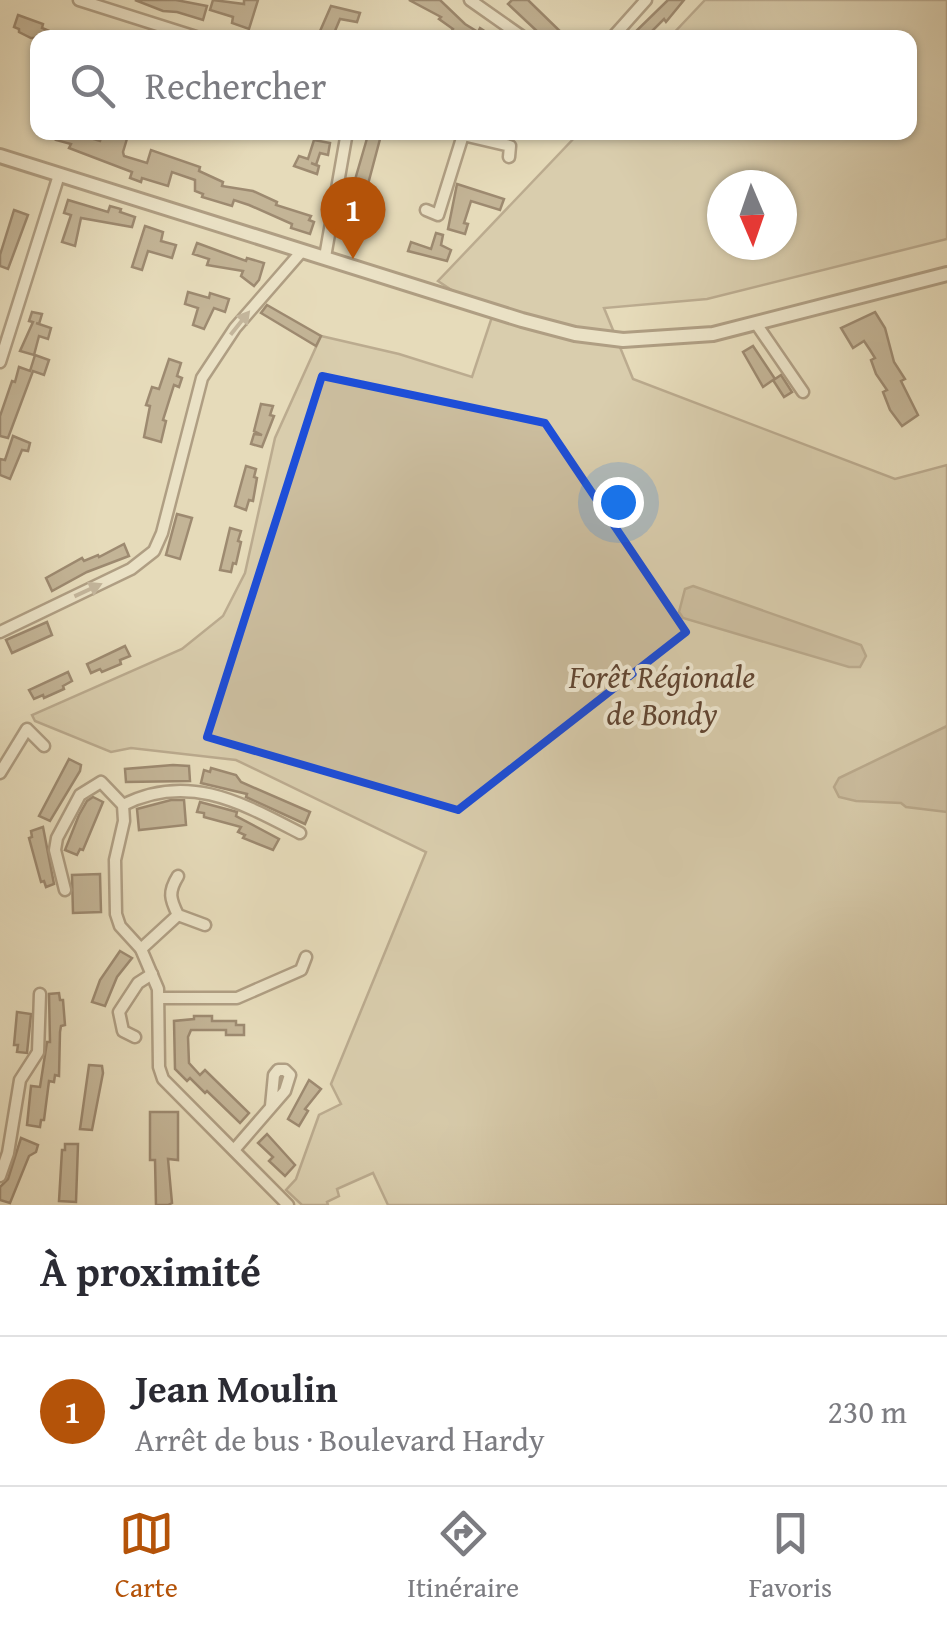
<!DOCTYPE html>
<html lang="fr">
<meta charset="utf-8">
<style>
body{margin:0;font-family:"Gentium Book Plus",serif;background:#f2f2f3;color:#2b2b33}
.compass{position:absolute;left:707px;top:170px;width:90px;height:90px;border-radius:50%;background:#fff;box-shadow:0 2px 8px #0004;rotate:178deg}
.you{position:absolute;left:618px;top:502px;width:35px;height:35px;margin:-25px;border:8px solid #fff;border-radius:50%;background:#1a73e8;box-shadow:0 0 0 15px #1a73e833}
.badge{display:grid;place-items:center;width:65px;height:65px;border-radius:50%;background:#b45309;color:#fff;font-size:32px;font-weight:700}
.pin{position:absolute;translate:-50% -82px;filter:drop-shadow(0 2px 5px #0008)}
.pin::after{content:'';position:absolute;top:52px;width:35px;height:30px;background:inherit;clip-path:polygon(0 0,100% 0,50% 100%)}
.list{margin:0;padding:0;list-style:none}
h2{display:flex;justify-content:space-between;align-items:center;height:130px;margin:0;padding:0 40px;font-size:42px}
h2 small{font-size:32px;font-weight:400;color:#7c7c81}
.list li{display:grid;grid-template-columns:65px 1fr auto;gap:30px;align-items:center;box-sizing:border-box;height:150px;padding:0 40px;border-top:2px solid #e1e1e2}
.list b{display:block;font-size:38px;white-space:nowrap}
.list p{margin:0;font-size:32px;white-space:nowrap;color:#7c7c81}
.list em{font-size:32px;font-style:normal;color:#7c7c81}
.icon{flex:none;width:55px;height:55px;fill:none;stroke:currentColor;stroke-width:2;stroke-linecap:round;stroke-linejoin:round}
.map{position:relative;flex:none;width:947px;height:1205px;overflow:hidden}
.search{position:absolute;background:#fff;box-shadow:0 2px 8px #0004;left:30px;right:30px;top:30px;height:110px;display:flex;align-items:center;gap:25px;box-sizing:border-box;padding:0 35px;border-radius:20px;color:#7c7c81;font-size:38px}
.sheet{height:280px;background:#fff}
nav{display:flex;justify-content:space-around;align-items:center;box-sizing:border-box;height:140px;border-top:2px solid #e1e1e2;background:#fff;font-size:28px;color:#7c7c81}
nav a{display:grid;justify-items:center;gap:5px}
nav .on{color:#b45309}
.map>svg:first-child{display:block}
</style>
<div class="map">
<svg width="947" height="1205" viewBox="0 0 947 1205">
<rect width="100%" height="100%" fill="#e6dbba"/>
<filter id="stains"><feTurbulence type="fractalNoise" baseFrequency=".002" numOctaves="4"/><feColorMatrix values="0 0 0 0 .2 0 0 0 0 .09 0 0 0 0 .02 0 0 0 .5 -.17"/></filter>
<radialGradient id="worn" r=".72"><stop offset=".6" stop-color="#630" stop-opacity="0"/><stop offset="1" stop-color="#630" stop-opacity=".3"/></radialGradient>
<path fill="#cbbd9e" stroke="#88725b" stroke-width="2.5" fill-rule="evenodd" d="M705 0H947V239L707 299 604 308 633 379 895 479 947 465V1205H388L373 1173 337 1189 339 1196 327 1202 328 1205H302L286 1190 296 1179 319 1115 341 1104 331 1084 426 852 236 760 131 748 111 752 35 721 32 715 182 649 223 616 245 573 275 438 321 336 399 354 472 377 492 317 438 281 579 133 910 132V38L670 37ZM722 185H782V245H722Z"/>
<g fill="#b09e83" stroke="#866f58" stroke-width="2.5">
<path d="M693 586 861 645 866 656 860 667H849L683 618 679 612 685 589Z"/>
<path d="M947 726V812L906 807 901 803 856 801 839 797 834 787 839 778Z"/>
</g>
<g fill="#99856c" stroke="#462818" stroke-width="2.5">
<path d="M135 0H176L207 6 203 20 177 12 163 11Z"/>
<path d="M213 0 244 4V0H258L249 29 232 23 233 17 210 10Z"/>
<path d="M409 0H440L465 24 478 32 480 28 495 38H459L451 32 453 29 439 19 441 17Z"/>
<path d="M512 0H528L567 38 540 34 508 4Z"/>
<path d="M668 0H684L666 22 664 19 650 33 654 38H629Z"/>
<path d="M331 6 360 13 357 22 340 19 332 38H317Z"/>
<path d="M18 15 43 24 42 28 66 38H31L19 32V29L14 27Z"/>
<path d="M59 132H71L100 141 103 132H129L123 152 124 156 147 163 151 150 200 167 199 171 223 182 222 186 253 191 277 202 276 205 311 216 309 220 314 222 310 234 291 228 292 224 249 205 234 200 232 206 202 197 203 194 195 191V180L172 172 168 186 142 178 141 182 130 178 132 172 69 148 71 144 56 140Z"/>
<path d="M368 135 380 139 367 188 372 190 360 229 346 225 355 199 350 197Z"/>
<path d="M314 140 330 143 328 155 320 153 316 165 311 163 319 166 317 174 294 166 299 156 308 159Z"/>
<path d="M457 184 504 199 500 210 471 201 464 223 468 224 465 234 448 229Z"/>
<path d="M68 200 108 212 110 206 121 209 120 212 135 217 132 227 81 218 75 246 62 242 71 215 64 213Z"/>
<path d="M14 210 28 215 8 269 0 266V255Z"/>
<path d="M145 226 163 232 161 241 176 245 172 258 148 251 142 270 132 267Z"/>
<path d="M436 233 443 235 441 245 451 250 447 261 408 251 411 242 431 249Z"/>
<path d="M197 243 246 261 247 258 264 263 259 280 254 286 241 276 243 271 207 265 209 259 193 254Z"/>
<path d="M188 292 209 298 210 293 229 299 225 312 214 308 204 329 193 325 198 308 185 304Z"/>
<path d="M267 305 321 336 316 346 261 313Z"/>
<path d="M32 312 42 314 39 324 36 323 51 328 48 339 39 336 34 355 20 351 33 322 29 321Z"/>
<path d="M875 312 885 328 894 362 905 379 901 381 918 415 902 426 890 410 883 392 887 390 876 374 871 360 875 358 870 350 864 341 853 348 841 328Z"/>
<path d="M753 346 775 379 781 375 792 392 784 397 773 380 763 387 743 352Z"/>
<path d="M35 355 49 360 44 375 33 371 8 438 0 436V416L12 381 15 382 19 367 30 371Z"/>
<path d="M169 359 181 363 177 376 182 378 179 387 174 385 163 420 166 421 161 442 144 437 150 406 146 405 152 387 159 389Z"/>
<path d="M261 404 273 406 270 415 274 416 262 447 251 444 254 434 262 435 254 431Z"/>
<path d="M13 436 30 443 28 451 22 450 10 479 0 475V459L5 460Z"/>
<path d="M246 466 256 469 254 477 257 478 253 501 249 500 246 510 235 506Z"/>
<path d="M177 514 192 518 180 559 166 555Z"/>
<path d="M230 528 241 531 238 541 241 542 236 564 233 563 231 572 220 570Z"/>
<path d="M124 544 129 556 87 572 52 591 46 578 82 558 84 561 98 555 99 557Z"/>
<path d="M47 622 52 635 12 653 6 640Z"/>
<path d="M125 646 130 656 120 660 121 664 102 672 100 669 91 673 87 664Z"/>
<path d="M68 672 72 681 63 686 64 689 44 698 43 695 34 699 29 690Z"/>
<path d="M69 759 81 765 80 771 50 821 39 816Z"/>
<path d="M173 765 189 766 190 781 126 782 125 769Z"/>
<path d="M211 768 236 775 241 782 310 812 305 824 246 797 247 794 201 783 204 770 210 772Z"/>
<path d="M93 797 103 802 83 850 80 849 77 855 65 850 79 815 87 801Z"/>
<path d="M171 800H184L186 825 139 830 137 809Z"/>
<path d="M200 802 237 812 236 816 279 839 273 850 243 838 245 835 238 832 241 827 204 817V813L197 812Z"/>
<path d="M43 827 54 884 46 887 44 881 41 882 29 838 32 837 31 831Z"/>
<path d="M100 874 101 912 73 913 72 875Z"/>
<path d="M120 951 132 958 117 977 105 1006 92 1002 100 980Z"/>
<path d="M59 993 60 1000H63L65 1025 61 1026 60 1032 59 1076 55 1075 54 1082 49 1081 44 1120H41L40 1127 27 1125 31 1086 40 1087 47 1042H50L49 994Z"/>
<path d="M17 1012 31 1014 27 1053 17 1052 18 1045H14Z"/>
<path d="M194 1016H212V1021H236V1025H244V1035H226V1030H191L188 1037 189 1063 200 1075 205 1070 249 1113 240 1123 207 1091 205 1093 190 1078 187 1081 175 1069 174 1021 194 1019Z"/>
<path d="M89 1065 102 1066 103 1073 92 1130 80 1129Z"/>
<path d="M309 1080 321 1089 305 1109 308 1111 299 1126 288 1119Z"/>
<path d="M150 1112H178V1160L168 1159 172 1203 168 1205H156L155 1160H150Z"/>
<path d="M267 1134 295 1165 285 1176 269 1161 273 1157 258 1143Z"/>
<path d="M21 1138 38 1145 36 1152 29 1156 10 1203 0 1200V1187L8 1179Z"/>
<path d="M65 1144H78L76 1202 59 1201 62 1150H65Z"/>
</g>
<g fill="none" stroke-linecap="round" stroke-linejoin="round">
<g stroke="#6e5540" stroke-width="15">
<g id="minor">
<path d="M79 0 199 38"/>
<path d="M470 0 524 38"/>
<path d="M612 38 646 0"/>
<path d="M463 135 510 146 509 157"/>
<path d="M426 210 438 215 463 135"/>
<path d="M325 257 347 132"/>
<path d="M757 325 803 392"/>
<path d="M0 362 59 175"/>
<path d="M0 632 131 569 154 551 162 533 202 378 235 328 302 251"/>
<path d="M0 773 27 729 44 746"/>
<path d="M123 805C188 772 242 803 300 833"/>
<path d="M178 876C168 892 170 899 178 915L205 925"/>
<path d="M65 890 55 850 57 838 80 795 101 782 123 805 124 821 115 860 116 914 120 926 141 949 158 989 159 1067 163 1079 288 1205"/>
<path d="M141 949 178 915"/>
<path d="M160 998H237L301 970 306 957"/>
<path d="M135 1037 123 1031 119 1012 138 983 152 974"/>
<path d="M234 1150 285 1091 290 1075 285 1070H278L274 1075 271 1106"/>
<path d="M0 1176 8 1153 20 1080 38 1052 40 994"/>
</g>
</g>
<g stroke="#6e5540" stroke-width="18">
<path id="tertiary" d="M0 156 522 320 575 334 623 340 713 334 947 274"/>
</g>
<use href="#minor" stroke="#efe8d2" stroke-width="10"/>
<use href="#tertiary" stroke="#efe8d2" stroke-width="12"/>
</g>
<defs><path id="oneway-solid" d="M-6-.8H1V-3.2L6.5 0L1 3.2V.8H-6Z" transform="scale(2.5)"/></defs>
<g fill="#9a8875">
<use href="#oneway-solid" transform="translate(240 323) rotate(-51)"/>
<use href="#oneway-solid" transform="translate(88 590) rotate(-25)"/>
</g>
<path d="M0 0H947V1205H0ZM322 376 545 423 686 632 458 810 207 737Z" fill="#e6dbba" fill-opacity=".55" fill-rule="evenodd"/>
<path fill="none" stroke="#1d4ed8" stroke-width="8" stroke-linejoin="round" d="M322 376 545 423 686 632 458 810 207 737Z"/>
<g text-anchor="middle" stroke-width="8" stroke-linejoin="round" paint-order="stroke">
<g font-size="32" font-style="italic" fill="#614633" stroke="#efe8d2">
<text x="662" y="688">Forêt Régionale<tspan x="662" dy="37">de Bondy</tspan></text>
</g>
</g>
<rect width="100%" height="100%" filter="url(#stains)"/>
<rect width="100%" height="100%" fill="url(#worn)"/>
</svg>
<svg class="compass" viewBox="-18 -18 36 36"><path d="M0-13l5 13h-10z" fill="#e53935"/><path d="M0 13l5-13h-10z" fill="#7c7c81"/></svg>
<div class="you"></div>
<div class="pin badge" style="left:353px;top:259px">1</div>
<div class="search"><svg class="icon" aria-label="search" viewBox="0 0 24 24"><circle cx="10" cy="10" r="6"/><path d="M15 15l6 6"/></svg>Rechercher</div>
</div>
<section class="sheet">
<h2>À proximité<small></small></h2>
<ul class="list">
<li><span class="badge">1</span><div><b>Jean Moulin</b><p>Arrêt de bus · Boulevard Hardy</p></div><em>230 m</em></li>
</ul>
</section>
<nav>
<a class="on"><svg class="icon" aria-label="map" viewBox="0 0 24 24"><path d="M3 6l6-2 6 2 6-2v14l-6 2-6-2-6 2zM9 4v14M15 6v14"/></svg>Carte</a>
<a><svg class="icon" aria-label="directions" viewBox="0 0 24 24"><path d="M12 3l9 9-9 9-9-9zM9 14v-3h6M13 9l2 2-2 2"/></svg>Itinéraire</a>
<a><svg class="icon" aria-label="saved" viewBox="0 0 24 24"><path d="M7 4h10v16l-5-4-5 4z"/></svg>Favoris</a>
</nav>
